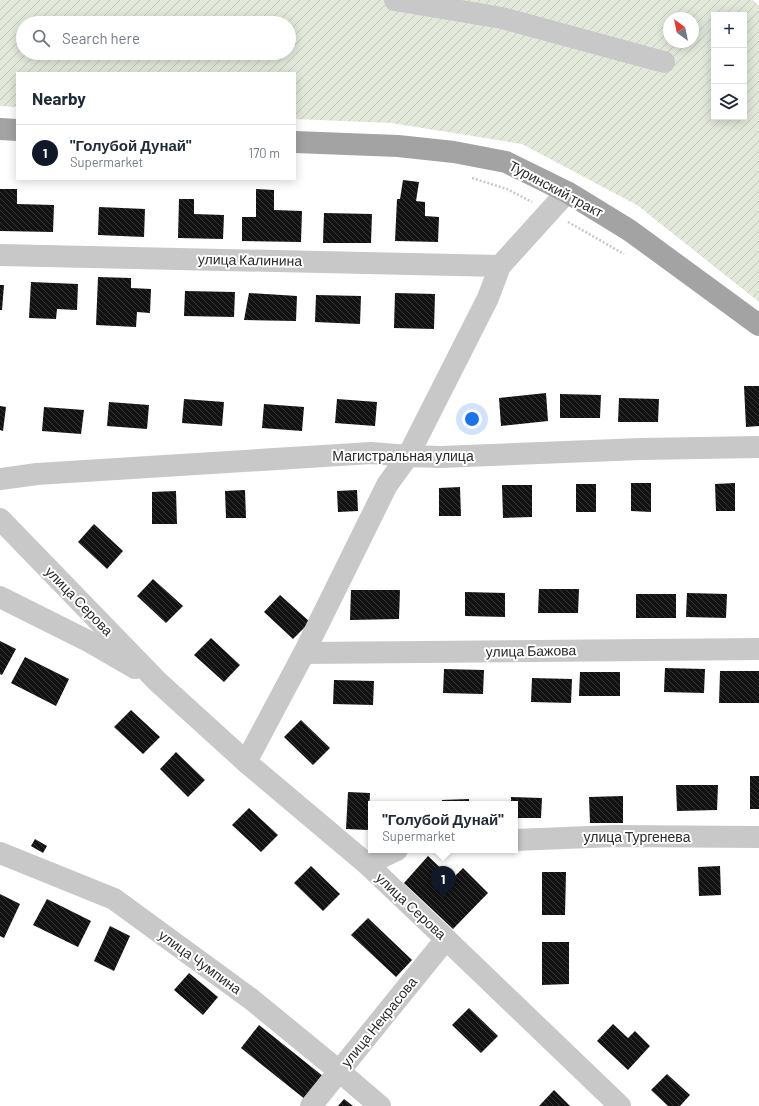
<!DOCTYPE html>
<meta charset="utf-8">
<style>
body{margin:0;font-family:Barlow,sans-serif;background:#f6f6f7;color:#1f2937}
.controls{position:absolute;right:12px;top:12px;display:grid;overflow:hidden;border-radius:0px;box-shadow:0 2px 10px #0003}
.controls button{width:36px;height:36px;display:grid;place-items:center;padding:0;border:0;border-bottom:1px solid #e0e1e3;background:#fff;color:#1f2937;font:20px sans-serif}
.compass{position:absolute;left:663px;top:12px;width:36px;height:36px;border-radius:50%;background:#fff;box-shadow:0 2px 10px #0003;rotate:327deg}
.you{position:absolute;left:472px;top:419px;width:14px;height:14px;margin:-10px;border:3px solid #fff;border-radius:50%;background:#1a73e8;box-shadow:0 0 0 6px #1a73e833}
.badge{display:grid;place-items:center;width:26px;height:26px;border-radius:50%;background:#111827;color:#fff;font-size:13px;font-weight:700}
.pin{position:absolute;translate:-50% -33px;filter:drop-shadow(0 1px 2px #0008)}
.pin::after{content:'';position:absolute;top:21px;width:14px;height:12px;background:inherit;clip-path:polygon(0 0,100% 0,50% 100%)}
.popup{position:absolute;left:368px;top:801px;width:150px;height:52px;box-sizing:border-box;display:grid;place-content:center;border-radius:0px;background:#fff;filter:drop-shadow(0 1px 3px #0005);font-size:13px;white-space:nowrap;color:#747a83}
.popup b{font-size:15px;color:#1f2937}
.popup::after{content:'';position:absolute;left:50%;top:100%;margin-left:-8px;border:8px solid transparent;border-top-color:#fff}
.list{margin:0;padding:0;list-style:none}
h2{display:flex;justify-content:space-between;align-items:center;height:52px;margin:0;padding:0 16px;font-size:17px}
h2 small{font-size:13px;font-weight:400;color:#747a83}
.list li{display:grid;grid-template-columns:26px 1fr auto;gap:12px;align-items:center;box-sizing:border-box;height:56px;padding:0 16px;border-top:1px solid #e0e1e3}
.list b{display:block;font-size:15px;white-space:nowrap}
.list p{margin:0;font-size:13px;white-space:nowrap;color:#747a83}
.list em{font-size:13px;font-style:normal;color:#747a83}
.icon{flex:none;width:22px;height:22px;fill:none;stroke:currentColor;stroke-width:2;stroke-linecap:round;stroke-linejoin:round}
.map{position:relative;flex:none;width:759px;height:1106px;overflow:hidden}
.search{position:absolute;background:#fff;box-shadow:0 2px 10px #0003;left:16px;top:16px;width:280px;height:44px;display:flex;align-items:center;gap:10px;box-sizing:border-box;padding:0 14px;border-radius:22px;color:#747a83;font-size:15px}
.panel{position:absolute;background:#fff;box-shadow:0 2px 10px #0003;left:16px;top:72px;width:280px;height:108px;border-radius:0px}
.map>svg:first-child{display:block}
</style>
<div class="map">
<svg width="759" height="1106" viewBox="0 0 759 1106">
<defs>
<pattern id="garden-furrows" width="10" height="10" patternUnits="userSpaceOnUse"><rect width="10" height="10" fill="#e2e8da"/><path d="M-1 1l2-2M0 10L10 0M9 11l2-2" fill="none" stroke="#c2c7bb"/></pattern>
<pattern id="building-back-hatch" width="6" height="6" patternUnits="userSpaceOnUse"><rect width="6" height="6" fill="#121212"/><path d="M-1 5l2 2M0 0l6 6M5-1l2 2" fill="none" stroke="#353535"/></pattern>
</defs>
<rect width="100%" height="100%" fill="#fff"/>
<path fill="url(#garden-furrows)" fill-rule="evenodd" d="M0 0H753L759 6V302L637 205 522 144 391 123 295 119V73H17V107L0 106ZM714 15H744V117H714ZM669 18H693V42H669ZM23 23H289V53H23Z"/>
<g fill="url(#building-back-hatch)">
<path d="M403 180 419 182 416 201 425 202V216L439 217 438 242 395 241 397 199H400Z"/>
<path d="M0 189H17V204L54 205 53 232 0 231Z"/>
<path d="M256 189 274 190V210L302 211 301 242 242 241V217H256Z"/>
<path d="M179 199H194V214L224 215 223 239 178 238Z"/>
<path d="M99 207 145 209 144 237 98 235Z"/>
<path d="M324 213 372 214 371 243H323Z"/>
<path d="M98 277 131 278V288L151 289 150 313 137 312 136 327 96 325Z"/>
<path d="M31 282 78 284 77 310 57 309 56 319 29 318Z"/>
<path d="M0 285H4L2 310H0Z"/>
<path d="M185 291 235 292 234 317 184 316Z"/>
<path d="M249 293 297 296 296 321 244 320Z"/>
<path d="M395 293 435 294 434 329 394 328Z"/>
<path d="M316 295 361 296 360 324 315 322Z"/>
<path d="M744 386H759V426L746 427Z"/>
<path d="M546 393 548 421 501 426 499 398Z"/>
<path d="M560 394 601 395 600 418H560Z"/>
<path d="M619 398 659 399 658 422H618Z"/>
<path d="M184 399 224 402 222 426 182 423Z"/>
<path d="M337 399 377 402 375 426 335 423Z"/>
<path d="M109 402 149 405 147 429 107 426Z"/>
<path d="M264 404 304 407 302 431 262 428Z"/>
<path d="M0 406 6 407 3 431 0 430Z"/>
<path d="M44 407 84 410 81 434 42 431Z"/>
<path d="M631 483H651V512L631 511Z"/>
<path d="M735 483V511H716L715 484Z"/>
<rect x="576" y="484" width="20" height="28"/>
<path d="M502 485H532V517L503 518Z"/>
<path d="M460 487 461 516H439V488Z"/>
<path d="M245 490 246 518H226L225 491Z"/>
<path d="M357 490 358 511 338 512 337 491Z"/>
<path d="M176 491 177 524H152V492Z"/>
<path d="M94 524 123 551 107 569 78 542Z"/>
<path d="M153 579 183 606 166 623 137 596Z"/>
<path d="M539 589H579L578 613H538Z"/>
<path d="M351 590H400L399 619 350 620Z"/>
<path d="M465 592 505 593V617L465 616Z"/>
<path d="M687 593 727 594 726 618 686 617Z"/>
<rect x="636" y="594" width="40" height="24"/>
<path d="M280 595 310 622 293 639 264 612Z"/>
<path d="M211 638 240 665 224 682 194 655Z"/>
<path d="M0 641 16 649 2 675 0 674Z"/>
<path d="M25 657 69 679 56 706 11 683Z"/>
<path d="M665 668 705 669 704 693 664 692Z"/>
<path d="M444 669 484 670 483 694 443 693Z"/>
<path d="M720 671H759V703H719Z"/>
<path d="M580 672H620V696H579Z"/>
<path d="M532 678 572 679 571 703 531 702Z"/>
<path d="M334 680 374 681 373 705 333 704Z"/>
<path d="M131 710 160 737 143 754 114 727Z"/>
<path d="M301 720 330 748 313 765 284 737Z"/>
<path d="M176 752 205 780 188 797 160 769Z"/>
<rect x="750" y="776" width="9" height="33"/>
<path d="M676 785H718L717 810 677 811Z"/>
<path d="M348 792 370 793 368 830 346 829Z"/>
<path d="M623 796V823H590L589 797Z"/>
<path d="M511 797 542 798 541 818H515V804H511Z"/>
<path d="M469 799V804H442V800Z"/>
<path d="M249 808 278 835 261 852 232 825Z"/>
<path d="M35 839 47 846 43 853 31 846Z"/>
<path d="M428 856 452 879 463 868 488 893 453 929 404 883Z"/>
<path d="M311 866 340 894 323 911 294 883Z"/>
<path d="M720 866 721 895 699 896 698 867Z"/>
<path d="M542 872H566L565 915H542Z"/>
<path d="M0 894 20 904 4 938 0 936Z"/>
<path d="M47 899 91 921 78 947 33 925Z"/>
<path d="M368 918 412 960 396 977 351 935Z"/>
<path d="M110 926 130 936 114 971 94 961Z"/>
<path d="M542 942H569V984L542 985Z"/>
<path d="M189 973 218 997 203 1015 174 990Z"/>
<path d="M469 1008 498 1036 481 1053 452 1025Z"/>
<path d="M613 1024 628 1038 635 1031 650 1046 628 1070 597 1041Z"/>
<path d="M259 1025 324 1077 306 1100 241 1048Z"/>
<path d="M667 1074 690 1095 680 1106H668L651 1090Z"/>
<path d="M554 1090 570 1106H539Z"/>
<path d="M344 1099 353 1106H338Z"/>
</g>
<g fill="none" stroke-linecap="round" stroke-linejoin="round">
<g stroke="#c8c8c8" stroke-width="2.5" stroke-dasharray="2 2" stroke-linecap="butt">
<path d="M472 178 507 189 532 202"/>
<path d="M568 222 624 254"/>
</g>
<g stroke="#c8c8c8" stroke-width="22">
<path d="M395 0 502 18 664 62"/>
<path d="M0 255 500 266"/>
<path d="M0 479 37 474 371 453 408 456 441 457 641 449 759 447"/>
<path d="M0 519 158 682 246 762 367 864 446 939 620 1106"/>
<path d="M0 597 90 642 135 668"/>
<path d="M304 653 759 649"/>
<path d="M246 762 304 653 387 485 408 456 488 298 500 266 567 192"/>
<path d="M515 840 614 836 759 837"/>
<path d="M0 853 114 899 251 999 339 1071 380 1106"/>
<path d="M367 864 397 850"/>
<path d="M311 1106 446 939"/>
</g>
<g stroke="#a3a3a3" stroke-width="22">
<path d="M0 129 17 130"/>
<path d="M295 142 398 146 454 152 506 162 567 192 629 230 759 325"/>
</g>
</g>
<g text-anchor="middle" stroke-width="4" stroke-linejoin="round" paint-order="stroke">
<g font-size="14" fill="#2b2b2b" stroke="#fff">
<text transform="translate(556 189) rotate(28)" y="5">Туринский тракт</text>
<text transform="translate(250 260) rotate(1)" y="5">улица Калинина</text>
<text x="403" y="461">Магистральная улица</text>
<text transform="translate(79 601) rotate(46)" y="5">улица Серова</text>
<text transform="translate(531 651) rotate(-1)" y="5">улица Бажова</text>
<text x="637" y="842">улица Тургенева</text>
<text transform="translate(411 906) rotate(43)" y="5">улица Серова</text>
<text transform="translate(200 962) rotate(36)" y="5">улица Чумпина</text>
<text transform="translate(379 1022) rotate(-51)" y="5">улица Некрасова</text>
</g>
</g>
</svg>
<div class="controls">
<button>+</button>
<button>−</button>
<button><svg class="icon" aria-label="layers" viewBox="0 0 24 24"><path d="M12 4l9 5-9 5-9-5zM3 14l9 5 9-5"/></svg></button>
</div>
<svg class="compass" viewBox="-18 -18 36 36"><path d="M0-13l5 13h-10z" fill="#e53935"/><path d="M0 13l5-13h-10z" fill="#747a83"/></svg>
<div class="you"></div>
<div class="pin badge" style="left:443px;top:899px">1</div>
<div class="popup"><b>&quot;Голубой Дунай&quot;</b>Supermarket</div>
<div class="search"><svg class="icon" aria-label="search" viewBox="0 0 24 24"><circle cx="10" cy="10" r="6"/><path d="M15 15l6 6"/></svg>Search here</div>
<section class="panel">
<h2>Nearby<small></small></h2>
<ul class="list">
<li><span class="badge">1</span><div><b>&quot;Голубой Дунай&quot;</b><p>Supermarket</p></div><em>170 m</em></li>
</ul>
</section>
</div>
